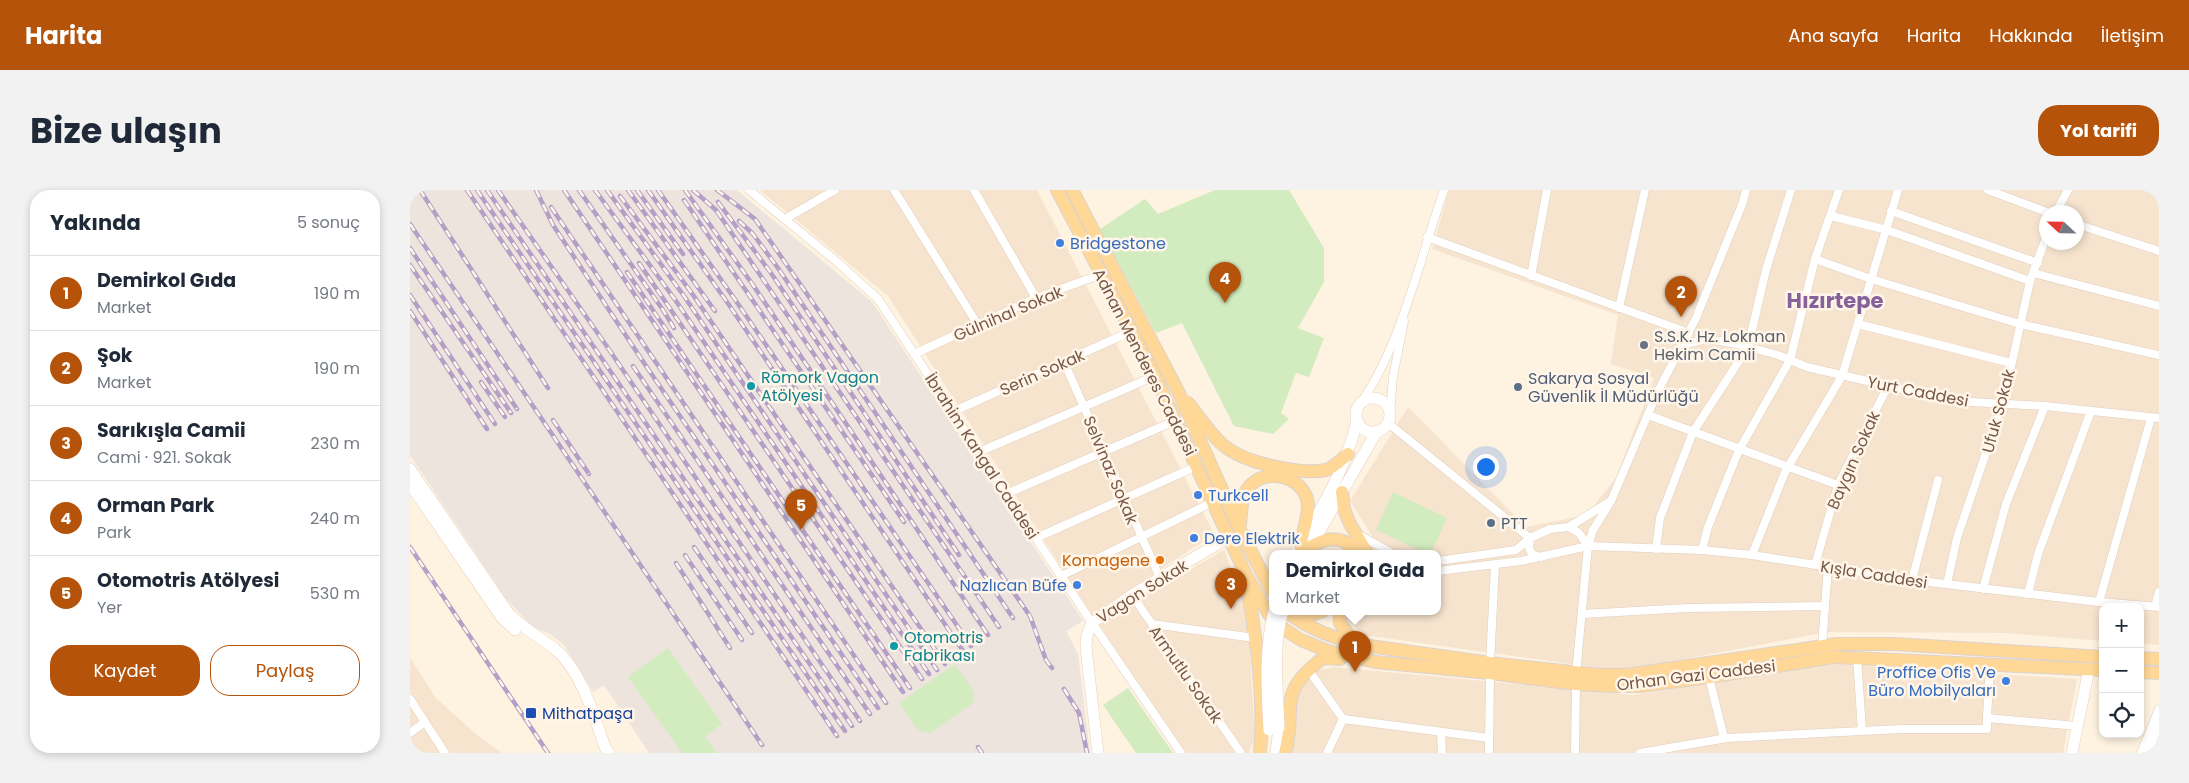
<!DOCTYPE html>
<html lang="tr">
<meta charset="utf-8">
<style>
body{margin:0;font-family:Poppins,sans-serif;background:#f2f2f3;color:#1f2937}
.controls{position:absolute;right:15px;bottom:15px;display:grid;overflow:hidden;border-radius:10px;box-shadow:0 2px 8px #0003}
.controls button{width:45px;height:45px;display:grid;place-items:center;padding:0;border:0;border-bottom:1px solid #e0e1e3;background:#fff;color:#1f2937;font:25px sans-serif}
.compass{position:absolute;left:1629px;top:15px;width:45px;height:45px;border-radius:50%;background:#fff;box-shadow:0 2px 8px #0003;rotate:292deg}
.you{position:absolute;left:1075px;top:276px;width:18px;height:18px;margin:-12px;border:4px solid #fff;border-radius:50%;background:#1a73e8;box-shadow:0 0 0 8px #1a73e833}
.badge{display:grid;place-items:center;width:32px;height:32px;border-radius:50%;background:#b45309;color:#fff;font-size:16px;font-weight:700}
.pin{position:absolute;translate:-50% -41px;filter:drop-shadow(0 1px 2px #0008)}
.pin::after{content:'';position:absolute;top:26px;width:18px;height:15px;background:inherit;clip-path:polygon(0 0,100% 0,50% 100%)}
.popup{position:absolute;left:859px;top:360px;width:172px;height:65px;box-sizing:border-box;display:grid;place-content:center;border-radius:10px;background:#fff;filter:drop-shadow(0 1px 4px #0005);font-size:16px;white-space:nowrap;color:#747a83}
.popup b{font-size:19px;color:#1f2937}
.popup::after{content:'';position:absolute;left:50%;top:100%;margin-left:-10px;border:10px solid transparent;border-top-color:#fff}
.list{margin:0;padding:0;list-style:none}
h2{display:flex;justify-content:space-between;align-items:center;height:65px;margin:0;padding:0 20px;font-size:21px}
h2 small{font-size:16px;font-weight:400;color:#747a83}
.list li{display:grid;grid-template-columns:32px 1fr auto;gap:15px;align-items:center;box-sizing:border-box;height:75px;padding:0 20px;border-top:1px solid #e0e1e3}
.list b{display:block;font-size:19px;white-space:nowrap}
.list p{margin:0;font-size:16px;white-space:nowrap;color:#747a83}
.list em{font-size:16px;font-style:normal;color:#747a83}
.actions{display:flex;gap:10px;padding:15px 20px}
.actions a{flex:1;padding:11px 0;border:1px solid #b45309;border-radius:20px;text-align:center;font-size:18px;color:#b45309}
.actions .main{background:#b45309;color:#fff}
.icon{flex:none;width:28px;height:28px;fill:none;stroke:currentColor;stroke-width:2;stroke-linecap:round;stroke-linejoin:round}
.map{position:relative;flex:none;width:1749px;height:563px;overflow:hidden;border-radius:20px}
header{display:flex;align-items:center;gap:30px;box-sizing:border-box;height:70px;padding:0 25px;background:#b45309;color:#fff}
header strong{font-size:24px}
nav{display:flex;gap:28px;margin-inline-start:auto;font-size:18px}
.intro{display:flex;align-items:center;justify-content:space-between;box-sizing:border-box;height:120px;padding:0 30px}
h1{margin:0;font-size:35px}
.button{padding:12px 22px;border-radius:20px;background:#b45309;color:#fff;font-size:18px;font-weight:700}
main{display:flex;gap:30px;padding:0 30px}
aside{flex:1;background:#fff;border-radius:20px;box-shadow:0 2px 8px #0003}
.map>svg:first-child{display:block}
</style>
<header>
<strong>Harita</strong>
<nav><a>Ana sayfa</a><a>Harita</a><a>Hakkında</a><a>İletişim</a></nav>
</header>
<div class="intro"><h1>Bize ulaşın</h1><a class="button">Yol tarifi</a></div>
<main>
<aside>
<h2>Yakında<small>5 sonuç</small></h2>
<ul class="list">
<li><span class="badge">1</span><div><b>Demirkol Gıda</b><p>Market</p></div><em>190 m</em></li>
<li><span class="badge">2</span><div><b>Şok</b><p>Market</p></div><em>190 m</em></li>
<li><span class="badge">3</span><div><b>Sarıkışla Camii</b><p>Cami · 921. Sokak</p></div><em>230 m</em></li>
<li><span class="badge">4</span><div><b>Orman Park</b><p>Park</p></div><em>240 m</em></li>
<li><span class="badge">5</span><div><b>Otomotris Atölyesi</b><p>Yer</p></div><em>530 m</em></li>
</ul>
<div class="actions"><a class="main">Kaydet</a><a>Paylaş</a></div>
</aside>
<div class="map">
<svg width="1749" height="563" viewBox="0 0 1749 563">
<rect width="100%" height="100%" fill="#fef2e1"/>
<g fill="#f6e4cf" fill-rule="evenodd">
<path d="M350 0H627L804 344 682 425 478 106Z"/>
<path d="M1039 0H1749V455L1730 453V417H1693V451L1596 443 1417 442 1211 481 954 445 934 427 939 421H1028V363H973L940 311 998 217 1116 337 1176 325 1206 288 1244 188 1201 174 1208 125 1022 59ZM1636 22H1666V52H1636Z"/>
<path d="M814 360 837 421 845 546 839 563H775L688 433Z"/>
<path d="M0 468 26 508 67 545 92 563H0Z"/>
<path d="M1420 474 1667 489 1653 563H879L886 503 905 481 924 477 1224 505Z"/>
</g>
<path fill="#ece4dd" d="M0 0H327L462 112 673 431 656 441 668 464 680 563H239L194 495 183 502 154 455 140 444 124 438 96 409 0 265Z"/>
<g fill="#d2ecbf">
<path d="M805 0H879L914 58V92L888 138 914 148 899 187 886 183 871 223 879 229 863 244 824 236 772 133 746 143 690 39 735 9 748 24Z"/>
<path d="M983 302 1037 328 1021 363H1015L966 340Z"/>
<path d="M258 458 312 534 295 546 307 563H272L218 487Z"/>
<path d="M545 474 564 502 563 513 520 543 508 540 489 513Z"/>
<path d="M718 498 763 563H726L693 515Z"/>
</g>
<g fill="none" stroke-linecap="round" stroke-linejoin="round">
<g stroke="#e2cebc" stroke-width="9">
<g id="street">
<path d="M339 0 426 71 468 109 682 433 771 563"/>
<path d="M484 0 568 135"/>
<path d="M564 0 626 108"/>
<path d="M1578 0 1637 22"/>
<path d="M1481 21 1628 73"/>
<path d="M1646 22 1658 0"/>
<path d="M1421 26 1477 40 1620 91"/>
<path d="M375 29 425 0"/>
<path d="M1666 34 1749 61"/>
<path d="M1017 47 1279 143"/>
<path d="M1405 69 1461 89 1610 134 1749 165"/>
<path d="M1623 83 1749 116"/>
<path d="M1121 86 1137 0"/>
<path d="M1209 118 1235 0"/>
<path d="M1448 134 1601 173"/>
<path d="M1272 155 1297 149 1327 154 1368 165 1397 177 1544 211 1635 216 1749 228"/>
<path d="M504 164 626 108 692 84"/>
<path d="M654 172 750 388"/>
<path d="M950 214C991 156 1010 68 1034 0"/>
<path d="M542 222 722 141"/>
<path d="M980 223 983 187 994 131"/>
<path d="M1238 225 1428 295"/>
<path d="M978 233 1120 348"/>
<path d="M569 262 745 186"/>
<path d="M596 304 767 230"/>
<path d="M1159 337 1169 343 1178 356"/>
<path d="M949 345 982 363"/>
<path d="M626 348 787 276"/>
<path d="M1120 348 1119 358 1122 364 1130 367"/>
<path d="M1246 359 1250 328 1283 242 1338 157 1356 80 1381 0"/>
<path d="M1292 360 1298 337 1329 260 1380 170 1405 69 1429 0"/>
<path d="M1342 365 1375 282 1432 186 1488 0"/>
<path d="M1028 371 1106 360 1120 348 1140 339 1159 337 1199 312"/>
<path d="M1405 375 1428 295 1478 196"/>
<path d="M1028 381 1111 371 1178 356 1292 360 1342 365 1502 390 1689 412 1749 417"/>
<path d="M651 386 803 312"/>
<path d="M1502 390 1528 290"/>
<path d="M1537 394 1547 348 1593 213 1620 91 1636 48"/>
<path d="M1573 399 1596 314 1635 216"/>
<path d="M1618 404 1628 364 1681 221"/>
<path d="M722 405 831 563"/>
<path d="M1689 412 1741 228"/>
<path d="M1745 416 1749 402"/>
<path d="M1172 424 1279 418 1413 416"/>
<path d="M742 434 845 448"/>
<path d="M1412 456 1418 377"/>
<path d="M1447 467 1452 541"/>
<path d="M1080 473 1085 375"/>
<path d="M898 479 933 529 917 563"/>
<path d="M1166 484 1178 356 1183 340 1201 311 1247 203 1286 128 1333 12 1336 0"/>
<path d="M1299 487 1314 548"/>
<path d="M0 509 35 563"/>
<path d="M1577 528 1580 474"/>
<path d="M933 529 1079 548"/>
<path d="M0 543 15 532"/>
<path d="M1031 543 1032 563"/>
<path d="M1079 563 1080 483"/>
<path d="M1165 563 1166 494"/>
<path d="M1230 563 1317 548 1491 539H1577V528L1667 536"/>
<path d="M1731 563 1749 519"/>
<path d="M1738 563 1749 534"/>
</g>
</g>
<g stroke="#ead1bc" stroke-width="12">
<g id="secondary">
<circle cx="963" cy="225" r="17"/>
<path d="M0 279 99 424C113 438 129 447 145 459 171 480 184 526 195 557L199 563"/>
<path d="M0 294 92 428 105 440"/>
<path d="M886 363C911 317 935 283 947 230"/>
<path d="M897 363 967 241"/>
<path d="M688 563 676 458 677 445 682 433 722 405 819 347"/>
<path d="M866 563 869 538"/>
<path d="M1662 563 1679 479"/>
</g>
</g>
<g stroke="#dcd3cf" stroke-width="14">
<g id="primary">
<path d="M647 0 745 186 836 385 858 423 868 435 891 450 918 461 966 472 1080 483 1166 494 1204 496H1230L1299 487 1423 467 1693 480"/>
<path d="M662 0 768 201 829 338 862 402"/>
<path d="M778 213C789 226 800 244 813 255 834 273 889 285 916 280 923 278 932 269 938 264"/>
<path d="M932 302 934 319 940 334 957 363"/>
<path d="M830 335C831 323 831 308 838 298 855 276 895 286 898 314 899 325 892 345 890 356"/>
<path d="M900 357C913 350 923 346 937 353L944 363"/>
<path d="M837 394C846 449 855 507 850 563"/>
<path d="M876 421C897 438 920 446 945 454L1080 473 1190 485H1217L1427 454H1485L1693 467"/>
<path d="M930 421V433L945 454"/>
<path d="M879 422 901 425 913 421"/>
<path d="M1730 468 1749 469"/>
<path d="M1730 482 1749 483"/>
<path d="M875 563C888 517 864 505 913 468L930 469"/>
</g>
</g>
<use href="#street" stroke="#fff" stroke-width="8"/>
<use href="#secondary" stroke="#fff" stroke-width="11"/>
<use href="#primary" stroke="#ffd797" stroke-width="12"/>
<g stroke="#b49fc7" stroke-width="4.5">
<g id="rail">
<path d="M10 0 138 198"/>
<path d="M57 0 427 546"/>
<path d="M67 0 435 541"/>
<path d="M77 0 442 536"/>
<path d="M88 0 198 158 450 531"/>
<path d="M126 0 143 35 232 170 468 518"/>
<path d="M154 0 493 502"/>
<path d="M169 0 253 120 264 138"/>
<path d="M185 0 266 111 519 484"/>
<path d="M197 0 274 106 527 480"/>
<path d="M218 0 305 121"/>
<path d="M227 0 273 64"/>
<path d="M238 0 317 112 553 461"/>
<path d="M248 0 324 108 561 456"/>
<path d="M275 0 343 95 578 445"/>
<path d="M283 0 306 20 589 437"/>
<path d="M307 0 345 29 620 426 636 470 642 478"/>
<path d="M210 6 281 102 535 474"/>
<path d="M274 10 494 332"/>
<path d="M308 12 361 83 549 365"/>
<path d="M141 17 476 513"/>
<path d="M329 31 343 44 368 78 603 428"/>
<path d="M0 34 352 555"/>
<path d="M0 58 107 219"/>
<path d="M229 73 512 489"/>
<path d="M0 75 101 223"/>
<path d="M217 82 500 498"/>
<path d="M0 105 85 234"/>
<path d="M0 121 77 239"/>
<path d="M223 176 460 524"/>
<path d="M71 192 95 227"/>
<path d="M143 230 179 284"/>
<path d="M0 357 138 563"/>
<path d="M284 357 342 443"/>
<path d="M275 365 332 450"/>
<path d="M266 373 320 458"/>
<path d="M654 499 669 523 677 563"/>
<path d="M568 557 572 563"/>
</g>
</g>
<use href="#rail" stroke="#fff6e9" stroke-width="2.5" stroke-dasharray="8" stroke-linecap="butt"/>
<g stroke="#ead1bc" stroke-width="12" stroke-linecap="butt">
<g id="secondary-bridge">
<path d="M869 538C868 501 862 457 873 421"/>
<path d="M859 540C857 500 854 460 864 421"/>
</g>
</g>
<use href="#secondary-bridge" stroke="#fff" stroke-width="11"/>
</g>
<g fill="#3f7fe0" stroke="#fff6e9" stroke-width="2">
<circle cx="650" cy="53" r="5"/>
<circle cx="788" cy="305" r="5"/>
<circle cx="784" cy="348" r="5"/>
<circle cx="667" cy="395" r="5"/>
<circle cx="1596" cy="491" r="5"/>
</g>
<circle fill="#6b7280" stroke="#fff6e9" stroke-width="2" cx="1234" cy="155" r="5"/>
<g fill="#0f9aa8" stroke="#fff6e9" stroke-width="2">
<circle cx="341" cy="196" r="5"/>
<circle cx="484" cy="456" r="5"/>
</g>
<g fill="#5c6f8a" stroke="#fff6e9" stroke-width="2">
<circle cx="1108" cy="197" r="5"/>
<circle cx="1081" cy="333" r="5"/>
</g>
<circle fill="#e8710a" stroke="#fff6e9" stroke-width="2" cx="750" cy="370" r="5"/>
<rect fill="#1a4fb4" stroke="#fff6e9" stroke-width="2" x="115" y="517" width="12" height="12" rx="2.5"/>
<g text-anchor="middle" stroke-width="5" stroke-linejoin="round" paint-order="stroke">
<g font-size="16" fill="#366cbe" stroke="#fff6e9" text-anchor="start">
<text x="660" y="59">Bridgestone</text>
<text x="798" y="311">Turkcell</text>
<text x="794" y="354">Dere Elektrik</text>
<text x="657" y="401" text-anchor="end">Nazlıcan Büfe</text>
<text x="1586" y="488" text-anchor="end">Proffice Ofis Ve<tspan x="1586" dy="18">Büro Mobilyaları</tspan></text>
</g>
<g font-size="16" fill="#775746" stroke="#fff6e9">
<text transform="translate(598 123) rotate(-23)" y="6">Gülnihal Sokak</text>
<text transform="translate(735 172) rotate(63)" y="6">Adnan Menderes Caddesi</text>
<text transform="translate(632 182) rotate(-24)" y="6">Serin Sokak</text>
<text transform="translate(1508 201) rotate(11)" y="6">Yurt Caddesi</text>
<text transform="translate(1588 221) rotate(-75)" y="6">Ufuk Sokak</text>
<text transform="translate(572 266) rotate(57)" y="6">İbrahim Kangal Caddesi</text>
<text transform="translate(1443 270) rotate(-66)" y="6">Baygın Sokak</text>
<text transform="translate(701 280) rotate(67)" y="6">Selvinaz Sokak</text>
<text transform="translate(1464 384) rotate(9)" y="6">Kışla Caddesi</text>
<text transform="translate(732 401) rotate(-32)" y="6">Vagon Sokak</text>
<text transform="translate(776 484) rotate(55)" y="6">Armutlu Sokak</text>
<text transform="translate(1286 485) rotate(-7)" y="6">Orhan Gazi Caddesi</text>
</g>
<g font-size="16" fill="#5b616d" stroke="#fff6e9" text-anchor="start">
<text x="1244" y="152">S.S.K. Hz. Lokman<tspan x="1244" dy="18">Hekim Camii</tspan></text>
</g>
<g font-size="16" fill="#0d838f" stroke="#fff6e9" text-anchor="start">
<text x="351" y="193">Römork Vagon<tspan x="351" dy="18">Atölyesi</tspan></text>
<text x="494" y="453">Otomotris<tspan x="494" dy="18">Fabrikası</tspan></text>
</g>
<g font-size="16" fill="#4e5e75" stroke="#fff6e9" text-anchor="start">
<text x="1118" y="194">Sakarya Sosyal<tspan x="1118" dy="18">Güvenlik İl Müdürlüğü</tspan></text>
<text x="1091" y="339">PTT</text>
</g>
<g font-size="16" fill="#c56008" stroke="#fff6e9" text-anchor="end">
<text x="740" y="376">Komagene</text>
</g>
<g font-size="16" fill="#164399" stroke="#fff6e9" text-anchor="start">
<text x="132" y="529">Mithatpaşa</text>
</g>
<g font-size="21" font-weight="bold" fill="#87619b" stroke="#fff6e9">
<text x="1425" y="118">Hızırtepe</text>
</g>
</g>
</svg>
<div class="controls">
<button>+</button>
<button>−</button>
<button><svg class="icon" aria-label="locate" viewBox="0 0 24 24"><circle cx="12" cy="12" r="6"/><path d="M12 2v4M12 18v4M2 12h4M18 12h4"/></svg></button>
</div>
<svg class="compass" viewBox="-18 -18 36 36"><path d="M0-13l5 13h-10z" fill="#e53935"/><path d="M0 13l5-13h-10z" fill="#747a83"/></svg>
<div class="you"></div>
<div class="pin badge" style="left:945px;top:482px">1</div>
<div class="popup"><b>Demirkol Gıda</b>Market</div>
<div class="pin badge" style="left:1271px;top:127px">2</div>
<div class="pin badge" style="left:821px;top:419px">3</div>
<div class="pin badge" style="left:815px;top:113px">4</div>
<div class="pin badge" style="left:391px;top:340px">5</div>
</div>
</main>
